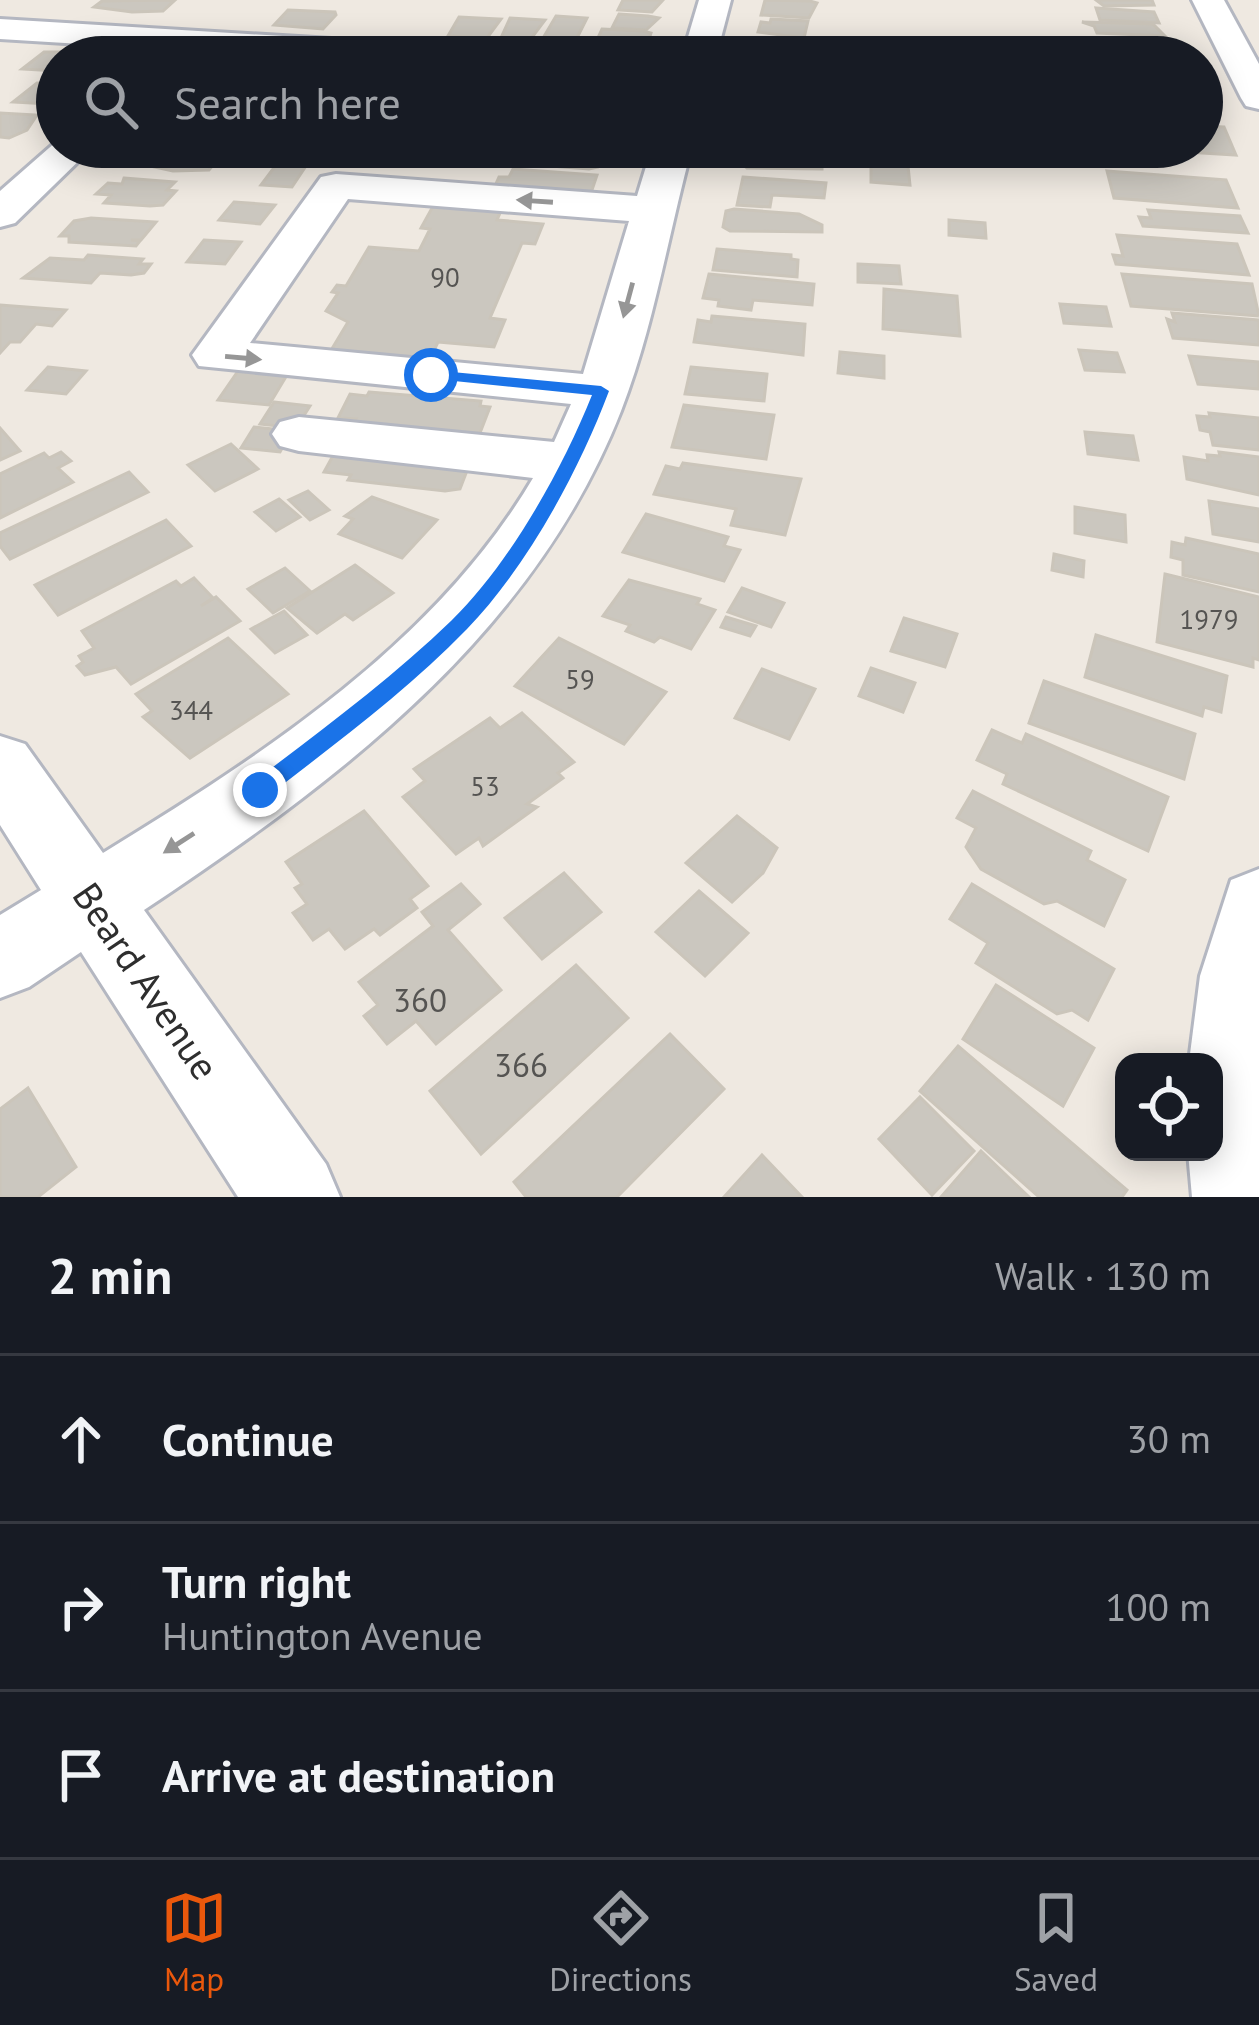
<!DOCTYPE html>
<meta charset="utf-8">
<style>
body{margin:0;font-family:"PT Sans",sans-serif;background:#242831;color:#f1f3f6}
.controls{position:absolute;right:36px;bottom:36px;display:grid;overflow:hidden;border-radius:24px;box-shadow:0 6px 30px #0003}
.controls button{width:108px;height:108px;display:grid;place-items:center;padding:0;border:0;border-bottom:3px solid #363941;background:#171b24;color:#f1f3f6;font:60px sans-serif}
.stop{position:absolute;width:36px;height:36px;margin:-27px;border:9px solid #1a73e8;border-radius:50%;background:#fff}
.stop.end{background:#1a73e8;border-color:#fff;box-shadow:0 3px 12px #0008}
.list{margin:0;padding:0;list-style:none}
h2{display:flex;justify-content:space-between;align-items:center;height:156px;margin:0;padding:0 48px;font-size:51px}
h2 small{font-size:39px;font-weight:400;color:#9ea1a6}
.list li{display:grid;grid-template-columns:78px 1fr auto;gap:36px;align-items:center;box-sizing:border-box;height:168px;padding:0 48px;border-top:3px solid #363941}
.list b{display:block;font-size:45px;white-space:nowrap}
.list p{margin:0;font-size:39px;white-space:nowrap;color:#9ea1a6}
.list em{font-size:39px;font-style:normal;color:#9ea1a6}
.icon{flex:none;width:66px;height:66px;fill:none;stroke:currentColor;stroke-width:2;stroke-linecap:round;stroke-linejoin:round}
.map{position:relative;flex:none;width:1259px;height:1197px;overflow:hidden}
.search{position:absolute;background:#171b24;box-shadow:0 6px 30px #0003;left:36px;right:36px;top:36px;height:132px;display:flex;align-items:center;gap:30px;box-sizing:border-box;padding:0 42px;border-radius:66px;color:#9ea1a6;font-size:45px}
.sheet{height:660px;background:#171b24}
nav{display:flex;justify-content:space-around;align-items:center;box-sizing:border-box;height:168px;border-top:3px solid #363941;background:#171b24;font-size:33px;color:#9ea1a6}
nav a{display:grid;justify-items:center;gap:6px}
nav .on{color:#ea580c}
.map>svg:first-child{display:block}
</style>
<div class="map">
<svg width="1259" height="1197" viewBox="0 0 1259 1197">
<rect width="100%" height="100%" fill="#efe9e1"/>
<g fill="#cbc7bf" stroke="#cbc5ba" stroke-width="3">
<path d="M623 0H663L652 12 618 10Z"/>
<path d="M765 0 810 1 817 3 809 18 761 15Z"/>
<path d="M1096 0H1152L1154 5 1104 6Z"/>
<path d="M102 1 165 0 174 1 163 11 132 12 94 7Z"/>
<path d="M1096 8 1154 12 1159 23 1100 20Z"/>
<path d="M288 10 335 12 336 15 323 29 274 25Z"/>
<path d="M619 14 648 16 659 18 646 30 612 28Z"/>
<path d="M556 16 587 18 575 42 542 40Z"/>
<path d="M459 17 501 19 487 38 448 36Z"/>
<path d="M510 18 545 20 530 40H500Z"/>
<path d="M771 19 808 21 804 38 758 32 761 22 770 23Z"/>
<path d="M1082 22 1153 24 1165 36 1097 33 1094 26Z"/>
<path d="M602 29 643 31 651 33 648 43 640 44 596 42Z"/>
<path d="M760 39 815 42 813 56 757 52Z"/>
<path d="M868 41 906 44V57H867Z"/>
<path d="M914 41 947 43 948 57H914Z"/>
<path d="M1129 42 1169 44 1183 57H1124L1120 47 1132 48Z"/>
<path d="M1078 47 1119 50 1121 57H1080Z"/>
<path d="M992 48 1010 49 1020 57H972V51L992 52Z"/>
<path d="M44 52H70L109 55 57 57V71L22 69Z"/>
<path d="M37 83 57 84V98L49 104 13 102Z"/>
<path d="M0 113 37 115 27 130 9 138 0 137Z"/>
<path d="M1202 126 1224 127 1236 155 1187 152 1185 147H1202Z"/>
<path d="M145 147H213L227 148 209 170 173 171 132 162Z"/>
<path d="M517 147 598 149 597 153H604L598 167 589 169 510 163Z"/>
<path d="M744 147 823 152V157L834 158V165H822V169L747 168 742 164Z"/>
<path d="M871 164 908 166 910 185 871 182Z"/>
<path d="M276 165 306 166 292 187 261 185Z"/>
<path d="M513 169 597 175 591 193 495 186 499 177H509Z"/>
<path d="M1107 171 1226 180 1238 208 1114 198Z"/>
<path d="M743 177 826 183 824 198 772 195 770 207 737 205Z"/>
<path d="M124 178 175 182 167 190 176 191 163 205 150 206 104 203 111 195 96 194 108 183 122 184Z"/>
<path d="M437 199 504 204 497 220 543 224 535 244 522 243 490 318 505 320 494 347 438 342 429 361 330 352 348 322 326 311 338 293 332 292 337 285 346 286 369 247 419 251 430 229 421 228Z"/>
<path d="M234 202 275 205 260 224 219 220Z"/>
<path d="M734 209 799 214 822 225V232L730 231 723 227 726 211Z"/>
<path d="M1148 210 1240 216 1248 233 1143 226 1139 217 1151 218Z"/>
<path d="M91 218 156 222 141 240H131L140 241 136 246 69 242V236H60L74 221Z"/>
<path d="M949 220 985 223 986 238 949 235Z"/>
<path d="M1117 235 1237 244 1249 275 1116 264 1113 255 1123 256Z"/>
<path d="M204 240 241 242 225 264 187 262Z"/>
<path d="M717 249 791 255V259L798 260 797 277 713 270Z"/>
<path d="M88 255 143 259 139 264H151L144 273 131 275 100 273 91 283 23 278 50 258 84 260Z"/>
<path d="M858 264 899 266 901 284 858 282Z"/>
<path d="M709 274 814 284 812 305 753 300 751 310 718 306 719 300 703 298Z"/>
<path d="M1122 274 1252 284 1259 316 1131 306Z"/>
<path d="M884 289 957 296 960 336 883 329Z"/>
<path d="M1060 304 1106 307 1111 326 1064 323Z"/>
<path d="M0 305 66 310 52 326 36 324 20 342H10L0 353Z"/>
<path d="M1172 313 1259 320V345L1173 338 1167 319 1175 322Z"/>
<path d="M712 316 805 324 803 355 694 342 698 320 711 322Z"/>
<path d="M1079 350 1117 353 1124 372 1085 370Z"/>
<path d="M840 352 884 356V378L838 373Z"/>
<path d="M1189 356 1259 362V389L1198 384Z"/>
<path d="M48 367 86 371 66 394 27 390Z"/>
<path d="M691 367 767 374 764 401 685 394Z"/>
<path d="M238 371 287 375 269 405 218 400Z"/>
<path d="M369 392 481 401 480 406 490 407 480 433 466 432 464 436 353 426 356 419 338 418 350 394 367 396Z"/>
<path d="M274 402 310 406 296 428 260 424Z"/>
<path d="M684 405 774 415 766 459 672 447Z"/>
<path d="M1209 413 1259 418V450L1213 445 1210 432 1200 430 1197 416 1210 417Z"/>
<path d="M254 427 292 431 280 452 241 448Z"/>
<path d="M0 428 20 451 0 460Z"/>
<path d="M1085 432 1133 436 1138 460 1088 454Z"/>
<path d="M231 444 258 469 215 491 188 465Z"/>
<path d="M61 452 71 461 58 468 73 482 0 518V474L44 453 49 458Z"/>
<path d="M335 452 473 455 460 489 445 491 348 480 351 475 324 472Z"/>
<path d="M1219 452 1259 457V495L1187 479 1184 457 1208 461 1207 455 1220 456Z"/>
<path d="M683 463 801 479 785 535 731 525 736 509 654 494 666 466 680 469Z"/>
<path d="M129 472 148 492 10 559 0 546V533Z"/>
<path d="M308 491 329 510 310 520 289 500Z"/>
<path d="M372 497 437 520 402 558 339 534 353 519 345 516Z"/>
<path d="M279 499 300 517 276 531 255 512Z"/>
<path d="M1209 501 1259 509V542L1213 534Z"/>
<path d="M1075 507 1125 515 1126 542 1075 533Z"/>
<path d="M646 514 728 537 724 546 740 550 724 581 623 552Z"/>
<path d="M166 520 191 546 58 615 35 585Z"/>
<path d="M1186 538 1259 554V592L1183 575V560L1171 557 1172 542 1185 545Z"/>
<path d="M1054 554 1084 561 1083 577 1052 570Z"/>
<path d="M355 565 393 593 353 620 345 614 317 633 287 608Z"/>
<path d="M285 568 310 591 273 613 248 589Z"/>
<path d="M1165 574 1259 597V660L1253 658V667L1157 642Z"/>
<path d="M194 578 213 598 201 606 216 597 240 621 131 684 116 667 85 675 77 666 83 662 79 656 94 648 82 631 176 581 181 586Z"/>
<path d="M629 580 700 599 697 604 715 610 691 649 660 637 654 642 626 631 630 625 603 616Z"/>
<path d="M742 588 784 603 771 627 728 612Z"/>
<path d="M284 611 307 635 275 653 251 629Z"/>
<path d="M726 617 756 626 750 636 721 627Z"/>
<path d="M904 618 957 634 945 667 891 651Z"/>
<path d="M1096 635 1227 676 1221 712 1204 707 1202 716 1085 677Z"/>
<path d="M228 638 288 694 190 758 143 717 152 711 136 694Z"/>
<path d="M559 638 666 692 624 744 515 686Z"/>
<path d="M871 668 915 683 903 712 859 696Z"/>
<path d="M762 669 815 689 789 739 735 718Z"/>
<path d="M1044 681 1195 734 1184 779 1029 723Z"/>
<path d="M522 713 574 762 558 773 563 778 527 804 537 807 483 846 479 838 456 854 403 797 425 781 414 769 490 718 500 728Z"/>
<path d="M992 730 1022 743 1026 734 1168 797 1148 851 1003 784 1007 774 977 760Z"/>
<path d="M973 791 1091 851 1087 860 1125 880 1104 926 1057 901 1044 904 981 869 966 847 976 828 957 818Z"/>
<path d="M364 811 428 886 410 899 417 908 380 935 374 929 345 949 329 929 313 940 293 913 307 904 295 888 302 884 286 862Z"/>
<path d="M737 816 777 848 763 873 732 902 686 863Z"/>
<path d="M564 873 601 912 542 959 505 918Z"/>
<path d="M461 884 480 904 448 930 501 990 436 1044 416 1021 387 1044 364 1016 378 1005 359 982 433 926 422 912Z"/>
<path d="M972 884 1114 969 1088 1020 1072 1010 1057 1014 976 963 988 943 950 919Z"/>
<path d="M699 891 748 933 705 976 656 932Z"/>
<path d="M576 965 628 1018 481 1154 430 1091Z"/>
<path d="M996 985 1094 1048 1063 1106 963 1039Z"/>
<path d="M670 1034 724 1089 617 1197H526L514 1182Z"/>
<path d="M958 1046 1127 1190 1122 1197H1039L920 1091Z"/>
<path d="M28 1088 76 1167 38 1197H0V1109Z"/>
<path d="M920 1097 974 1151 932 1195 879 1139Z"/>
<path d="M981 1151 1029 1197H941Z"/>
<path d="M762 1155 802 1197H724Z"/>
</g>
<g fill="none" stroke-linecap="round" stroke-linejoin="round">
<g stroke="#b4b7c1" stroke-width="6">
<g id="minor">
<path d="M699 0H731L716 57H682Z"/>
<path d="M1192 0H1224L1259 64V109L1246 106 1241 98Z"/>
<path d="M0 19 463 47 475 50 480 57H294L0 39Z"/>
<path d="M57 141V147H93L15 223 0 227V191Z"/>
<path d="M652 147H692C668 235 654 326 621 411 533 635 338 781 144 910L326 1164 340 1197H238L81 952 29 987 0 998V915L41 890 0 825V736L25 744 103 853C264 754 435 644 533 478L299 451 280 446 272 434 280 422 299 417 554 442 571 404 199 366 192 355 321 177 336 174 637 196ZM348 199 629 221 583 374 250 343Z"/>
<path d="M1259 869V1197H1192L1188 1152H1214V1062H1189L1200 976 1231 880Z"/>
</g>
</g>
<use href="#minor" fill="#fff" fill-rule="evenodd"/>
</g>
<defs><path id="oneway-solid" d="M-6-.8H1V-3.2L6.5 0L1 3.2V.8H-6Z" transform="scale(3)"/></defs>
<g fill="#969696">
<use href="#oneway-solid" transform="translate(535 201) rotate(-176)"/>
<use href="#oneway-solid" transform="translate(628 300) rotate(105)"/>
<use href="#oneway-solid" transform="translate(243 358) rotate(5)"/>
<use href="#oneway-solid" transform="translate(179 843) rotate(147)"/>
</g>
<path fill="#1a73e8" d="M431 370 601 386 609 391C579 471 527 567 467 629 407 691 336 743 268 796H252V783C320 731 390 680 452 620 510 563 562 470 592 395L425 378 423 375Z"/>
<g text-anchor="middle" stroke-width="9" stroke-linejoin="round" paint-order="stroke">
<g font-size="27" fill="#555452">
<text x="445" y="287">90</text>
<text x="1209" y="629">1979</text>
<text x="580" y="689">59</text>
<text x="191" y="720">344</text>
<text x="485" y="796">53</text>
</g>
<g font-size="33" fill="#555452">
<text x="420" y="1012">360</text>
<text x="521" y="1077">366</text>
</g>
<g font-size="39" fill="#2e2e2e" stroke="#fff">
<text transform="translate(146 981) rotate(56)" y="14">Beard Avenue</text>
</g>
</g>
</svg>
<div class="controls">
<button><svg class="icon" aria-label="locate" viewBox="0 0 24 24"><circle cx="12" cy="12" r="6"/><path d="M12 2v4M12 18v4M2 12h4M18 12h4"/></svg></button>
</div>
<div class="stop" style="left:431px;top:375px"></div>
<div class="stop end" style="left:260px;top:790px"></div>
<div class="search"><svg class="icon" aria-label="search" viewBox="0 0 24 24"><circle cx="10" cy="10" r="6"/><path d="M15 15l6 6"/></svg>Search here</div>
</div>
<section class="sheet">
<h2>2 min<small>Walk · 130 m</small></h2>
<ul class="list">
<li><svg class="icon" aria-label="ahead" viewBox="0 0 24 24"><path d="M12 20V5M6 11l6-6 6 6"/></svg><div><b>Continue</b></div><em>30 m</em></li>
<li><svg class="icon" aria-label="right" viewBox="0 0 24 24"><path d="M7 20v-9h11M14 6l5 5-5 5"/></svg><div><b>Turn right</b><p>Huntington Avenue</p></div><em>100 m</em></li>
<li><svg class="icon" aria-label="arrive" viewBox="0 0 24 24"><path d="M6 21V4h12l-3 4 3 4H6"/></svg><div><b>Arrive at destination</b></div></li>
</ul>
</section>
<nav>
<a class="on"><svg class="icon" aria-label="map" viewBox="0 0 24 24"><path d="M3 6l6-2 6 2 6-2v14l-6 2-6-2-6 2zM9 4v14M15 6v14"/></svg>Map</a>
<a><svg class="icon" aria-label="directions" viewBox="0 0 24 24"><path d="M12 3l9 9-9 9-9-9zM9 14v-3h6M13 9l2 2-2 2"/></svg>Directions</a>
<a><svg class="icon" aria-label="saved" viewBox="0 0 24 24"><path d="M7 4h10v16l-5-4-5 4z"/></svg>Saved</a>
</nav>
